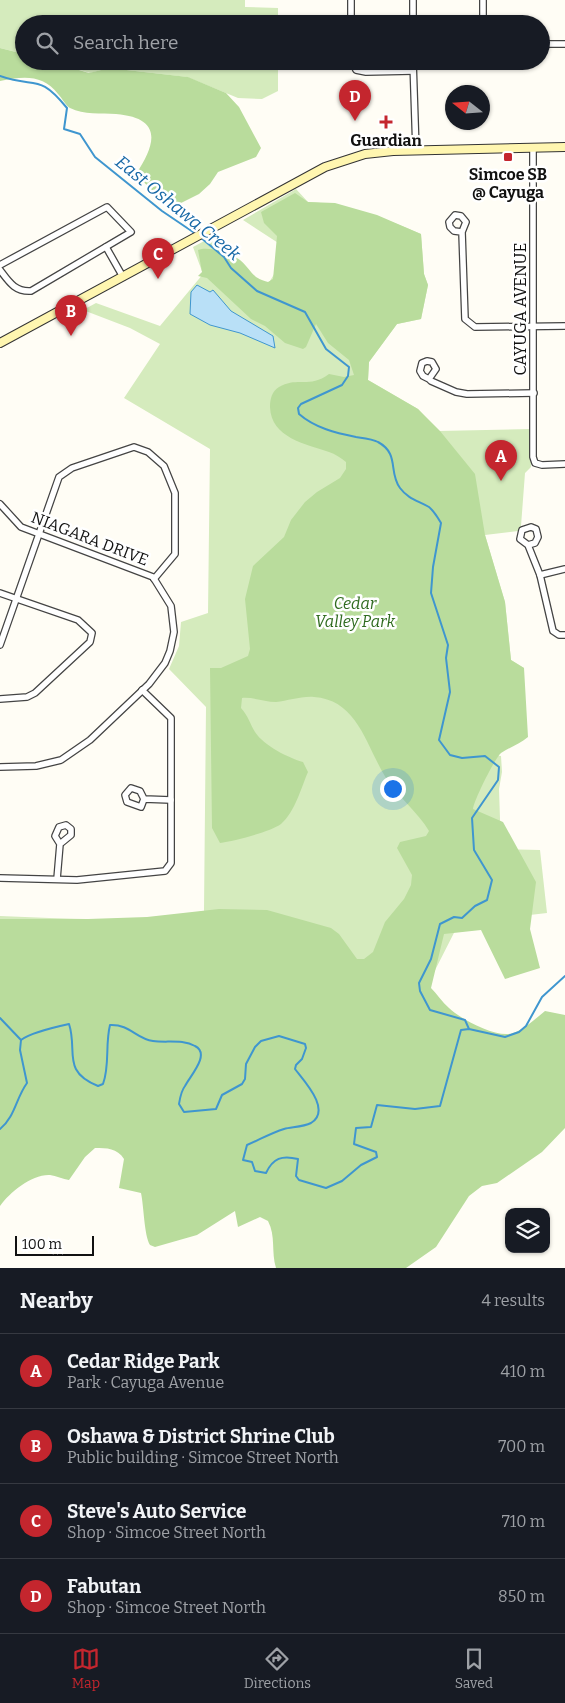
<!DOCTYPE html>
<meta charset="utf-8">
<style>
body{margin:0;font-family:Bitter,serif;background:#20242c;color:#f1f3f6}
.controls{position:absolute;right:15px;bottom:15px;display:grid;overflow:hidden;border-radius:10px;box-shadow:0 1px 4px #0004}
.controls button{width:45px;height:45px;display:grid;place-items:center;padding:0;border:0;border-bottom:1px solid #363941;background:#171b24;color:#f1f3f6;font:25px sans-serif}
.compass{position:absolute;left:445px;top:85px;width:45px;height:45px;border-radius:50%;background:#171b24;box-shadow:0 1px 4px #0004;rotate:287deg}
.scale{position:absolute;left:15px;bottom:12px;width:79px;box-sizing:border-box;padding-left:5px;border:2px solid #111;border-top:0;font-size:14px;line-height:18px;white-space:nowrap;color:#111;-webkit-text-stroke:4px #fff;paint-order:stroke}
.you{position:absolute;left:392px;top:788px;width:18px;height:18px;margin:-12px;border:4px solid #fff;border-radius:50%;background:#1a73e8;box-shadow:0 0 0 8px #1a73e833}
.badge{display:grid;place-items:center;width:32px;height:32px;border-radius:50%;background:#c4262e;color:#fff;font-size:16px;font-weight:700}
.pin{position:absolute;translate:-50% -41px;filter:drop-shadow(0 1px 2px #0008)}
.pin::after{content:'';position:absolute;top:26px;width:18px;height:15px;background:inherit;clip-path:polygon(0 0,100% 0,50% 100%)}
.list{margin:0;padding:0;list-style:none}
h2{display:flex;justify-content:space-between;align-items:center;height:65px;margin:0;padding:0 20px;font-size:21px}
h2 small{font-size:16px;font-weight:400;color:#9ea1a6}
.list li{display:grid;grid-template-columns:32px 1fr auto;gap:15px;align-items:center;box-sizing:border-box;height:75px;padding:0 20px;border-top:1px solid #363941}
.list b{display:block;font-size:19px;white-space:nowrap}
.list p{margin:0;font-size:16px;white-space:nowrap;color:#9ea1a6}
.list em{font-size:16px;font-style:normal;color:#9ea1a6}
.icon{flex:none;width:28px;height:28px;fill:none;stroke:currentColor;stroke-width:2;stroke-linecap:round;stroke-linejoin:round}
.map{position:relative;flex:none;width:565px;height:1268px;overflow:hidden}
.search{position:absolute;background:#171b24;box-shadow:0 1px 4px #0004;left:15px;right:15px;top:15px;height:55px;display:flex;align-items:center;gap:12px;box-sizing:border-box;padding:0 18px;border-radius:28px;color:#9ea1a6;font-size:19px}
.sheet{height:365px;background:#171b24}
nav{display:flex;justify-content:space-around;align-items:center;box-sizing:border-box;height:70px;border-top:1px solid #363941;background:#171b24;font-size:14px;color:#9ea1a6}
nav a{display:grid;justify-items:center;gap:2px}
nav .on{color:#c4262e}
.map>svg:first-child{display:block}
</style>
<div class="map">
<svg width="565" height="1268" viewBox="0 0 565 1268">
<rect width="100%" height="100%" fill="#fffdf5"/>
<g fill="#d5ebbd">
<path d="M0 0H245V7L278 8V24H24V54L0 48Z"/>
<path d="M49 61H278V91L262 99 238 98 187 77 109 68 90 73Z"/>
<path d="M296 189 308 202C350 204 383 218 421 234L424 274 428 285 421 319 397 324 369 362 368 380 418 409 438 431 530 429 531 467 525 473 521 526 518 531 485 535 505 602 511 660 524 668 468 752 501 756 502 772 499 789 501 849 540 850 547 913 459 923 427 986 0 1111V916C68 919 137 923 204 911L206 707 169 669 179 646 181 622 208 613 210 449 124 398 160 344 130 328 83 310 96 303 160 326 203 274 193 247 210 238C230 255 244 272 265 289L289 250 243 220Z"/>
</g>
<g fill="#b9dc9c">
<path d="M0 48 24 54V61H49L89 73 109 68 188 77 226 93 239 107 261 148 256 157 218 172 210 184 199 194 181 203 167 206 136 174C156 144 163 118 116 114 101 113 84 115 70 108 66 106 62 98 58 94 43 74 23 76 0 81Z"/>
<path d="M295 193 308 202 335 203 377 215 421 234 424 274 428 285 421 319 397 324 369 362 368 380 418 409 440 431 475 474 485 535 505 602 511 660 524 668 528 737C520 744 510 747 501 753 495 758 474 800 473 809L503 822 536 882 530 929 540 968 505 979 481 930 444 934 431 988C437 994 442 1002 449 1008 460 1019 498 1039 513 1033 525 1029 535 1019 545 1011L565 1015V1128L542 1152 497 1183 482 1186 469 1196 436 1247 406 1268H276C271 1252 276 1236 268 1221L260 1217 238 1227 235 1211 197 1235 155 1247 150 1245C144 1235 144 1207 141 1193L119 1188 124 1159C117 1148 107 1148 95 1148L85 1157 69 1180C63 1179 56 1176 50 1175 32 1174 10 1192 0 1206V919H88L147 917 219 909 267 910 331 928 339 934 357 959H364L373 952 385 922 404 899 411 885 412 875 397 848 400 842 426 836 429 831C418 812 398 797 386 778 366 746 358 700 314 697 301 696 288 701 276 702 264 702 254 697 242 698L241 708C249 717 250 724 255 732 264 746 289 758 303 762L308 772C301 788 295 812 281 824 270 832 234 841 220 843L212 828 210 668H221L248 656 250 649 245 599 253 566 284 537 291 520 305 502 317 492 340 478 346 469V462C341 458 335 454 329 452 306 444 271 438 270 407 270 399 272 391 279 387 298 376 309 389 329 374L344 377 354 375 349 360 328 343 316 324 306 347 303 349 285 343 265 326 251 319 207 278 198 276 202 272 198 250C209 246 231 253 240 260 252 270 250 277 268 282L273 279 277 236 264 223 261 212Z"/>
</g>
<path fill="#b9e0f7" stroke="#3f96cf" d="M197 285 210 292 213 290 231 311 273 336 275 348 240 333 210 325 190 314 191 292Z"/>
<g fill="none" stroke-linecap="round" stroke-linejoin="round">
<g stroke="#3f96cf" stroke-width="2">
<path d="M0 76C36 89 38 72 67 108L64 129 80 134 95 157 162 211 196 234"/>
<path d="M200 237 224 257 231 268 257 291 305 312 326 349 349 367 348 376 342 385 301 404 298 408 299 414C315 428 336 433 356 437 363 438 373 439 378 442 400 454 388 472 400 488 408 499 419 501 429 507 434 511 438 518 441 523L433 567 431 593 448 645 446 658 450 692 439 740 450 755 462 758 485 756 499 767 498 780 472 818 474 850 492 880 487 900 475 906 462 918 454 917 440 924 431 959 419 983 420 991 430 1010 465 1020 469 1029"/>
<path d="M0 1018 21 1040"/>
<path d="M21 1040C32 1032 55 1027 69 1024 78 1051 61 1071 98 1086L103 1084C110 1065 105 1045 110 1025 130 1024 136 1039 153 1041 166 1043 183 1039 195 1046 211 1054 190 1076 185 1086 181 1091 180 1098 179 1104L184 1112 216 1109 222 1095 242 1084 245 1079 246 1064 255 1047 261 1041 279 1036 305 1044 306 1048 302 1059 296 1065 295 1069C304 1081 332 1110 311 1123 303 1127 292 1127 284 1129 271 1133 259 1140 247 1145L243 1160 252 1162 255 1171 266 1173C273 1158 282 1155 298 1159L296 1176 299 1180 326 1188 342 1181 361 1165 377 1157 376 1152 354 1144 356 1128 371 1127 377 1105 415 1109 440 1106 461 1030 469 1029 505 1037 519 1032 526 1026 542 997 565 976"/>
<path d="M0 1129C15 1117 16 1098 27 1083L20 1050 21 1040"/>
</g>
<g stroke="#444" stroke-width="8">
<g id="minor">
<path d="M351 0V24"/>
<path d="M483 0V24"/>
<path d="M413 24V0"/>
<path d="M541 44H565"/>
<path d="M352 61 356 70 366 72 413 71"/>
<path d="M413 61 416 151"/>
<path d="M533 148V457L535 463 542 465 565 464"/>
<path d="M462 232 454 231 450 227 449 222 455 215 461 216 466 222 462 232 465 319 475 327 565 326"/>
<path d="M106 247 123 277"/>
<path d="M0 265 107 207 131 232 31 291C15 292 9 282 0 270"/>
<path d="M429 379 423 376 420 371 422 363 427 361 432 362 436 369 429 379 431 381 456 392 467 394 534 393"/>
<path d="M0 504 21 527 153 577 171 606 174 632 170 651 165 663 149 684 90 740 61 760 36 766 0 767"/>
<path d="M528 545 535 543 538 537 536 529 531 527 522 530 520 539 528 545 540 575 553 631 559 635H565"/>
<path d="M540 575 565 569"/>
<path d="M0 593 78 620 92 633 90 642 35 693 27 697 0 699"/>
<path d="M0 645 59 477 72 468 134 447 148 452 164 466 175 493V554L154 579"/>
<path d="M144 799 140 791 131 788 125 795 127 802 141 807 144 799 171 800"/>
<path d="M0 878 77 880 165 871 171 863V718L142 690"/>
<path d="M57 879 60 844 55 836 59 827 66 825 71 829V835L60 844"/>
</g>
</g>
<g stroke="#333" stroke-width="10">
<path id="secondary" d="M0 343 325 167 365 154 393 151 565 147"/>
</g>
<use href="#minor" stroke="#fff" stroke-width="5.5"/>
<use href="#secondary" stroke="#fff6b0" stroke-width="8"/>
</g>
<g fill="#c4262e" stroke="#fff" stroke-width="2">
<path d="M383.5 114.5h5v5h5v5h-5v5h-5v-5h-5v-5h5z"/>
<rect x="503" y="152" width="10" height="10" rx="2.5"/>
</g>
<g text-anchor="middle" stroke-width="5" stroke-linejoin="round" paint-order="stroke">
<g font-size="16" font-weight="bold" fill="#111" stroke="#fff">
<text x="386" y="146">Guardian</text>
<text x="508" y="180">Simcoe SB<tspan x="508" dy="18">@ Cayuga</tspan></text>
</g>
<g font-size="16" fill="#111" stroke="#fff">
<text transform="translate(520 309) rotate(-90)" y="6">CAYUGA AVENUE</text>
<text transform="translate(90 538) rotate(21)" y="6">NIAGARA DRIVE</text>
</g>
<g font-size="16" font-style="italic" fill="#2f6b1f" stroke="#fff">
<text x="355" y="609">Cedar<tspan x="355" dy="18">Valley Park</tspan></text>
</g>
<g font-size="18" font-style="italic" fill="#1768a6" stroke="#fff">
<text transform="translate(178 208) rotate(39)" y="6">East Oshawa Creek</text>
</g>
</g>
</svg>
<div class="controls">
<button><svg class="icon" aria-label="layers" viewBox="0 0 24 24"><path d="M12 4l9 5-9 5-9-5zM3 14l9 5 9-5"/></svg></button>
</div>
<svg class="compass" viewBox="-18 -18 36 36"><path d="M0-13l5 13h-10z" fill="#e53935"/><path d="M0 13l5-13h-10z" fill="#9ea1a6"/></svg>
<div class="scale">100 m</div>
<div class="you"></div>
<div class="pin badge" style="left:501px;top:481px">A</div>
<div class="pin badge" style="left:71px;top:336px">B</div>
<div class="pin badge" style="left:158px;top:279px">C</div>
<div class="pin badge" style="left:355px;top:121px">D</div>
<div class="search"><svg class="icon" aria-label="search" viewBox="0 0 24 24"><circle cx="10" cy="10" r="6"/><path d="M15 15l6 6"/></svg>Search here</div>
</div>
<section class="sheet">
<h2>Nearby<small>4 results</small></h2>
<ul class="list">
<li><span class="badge">A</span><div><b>Cedar Ridge Park</b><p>Park · Cayuga Avenue</p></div><em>410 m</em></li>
<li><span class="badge">B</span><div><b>Oshawa &amp; District Shrine Club</b><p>Public building · Simcoe Street North</p></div><em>700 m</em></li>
<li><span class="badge">C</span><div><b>Steve's Auto Service</b><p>Shop · Simcoe Street North</p></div><em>710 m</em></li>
<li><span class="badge">D</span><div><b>Fabutan</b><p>Shop · Simcoe Street North</p></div><em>850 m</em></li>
</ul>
</section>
<nav>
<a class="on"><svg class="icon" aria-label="map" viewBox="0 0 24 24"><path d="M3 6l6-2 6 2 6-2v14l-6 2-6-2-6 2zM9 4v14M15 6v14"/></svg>Map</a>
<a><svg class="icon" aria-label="directions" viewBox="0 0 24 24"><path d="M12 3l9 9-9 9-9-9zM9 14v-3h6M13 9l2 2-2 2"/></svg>Directions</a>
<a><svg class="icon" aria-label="saved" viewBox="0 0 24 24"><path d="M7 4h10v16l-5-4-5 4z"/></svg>Saved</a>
</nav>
